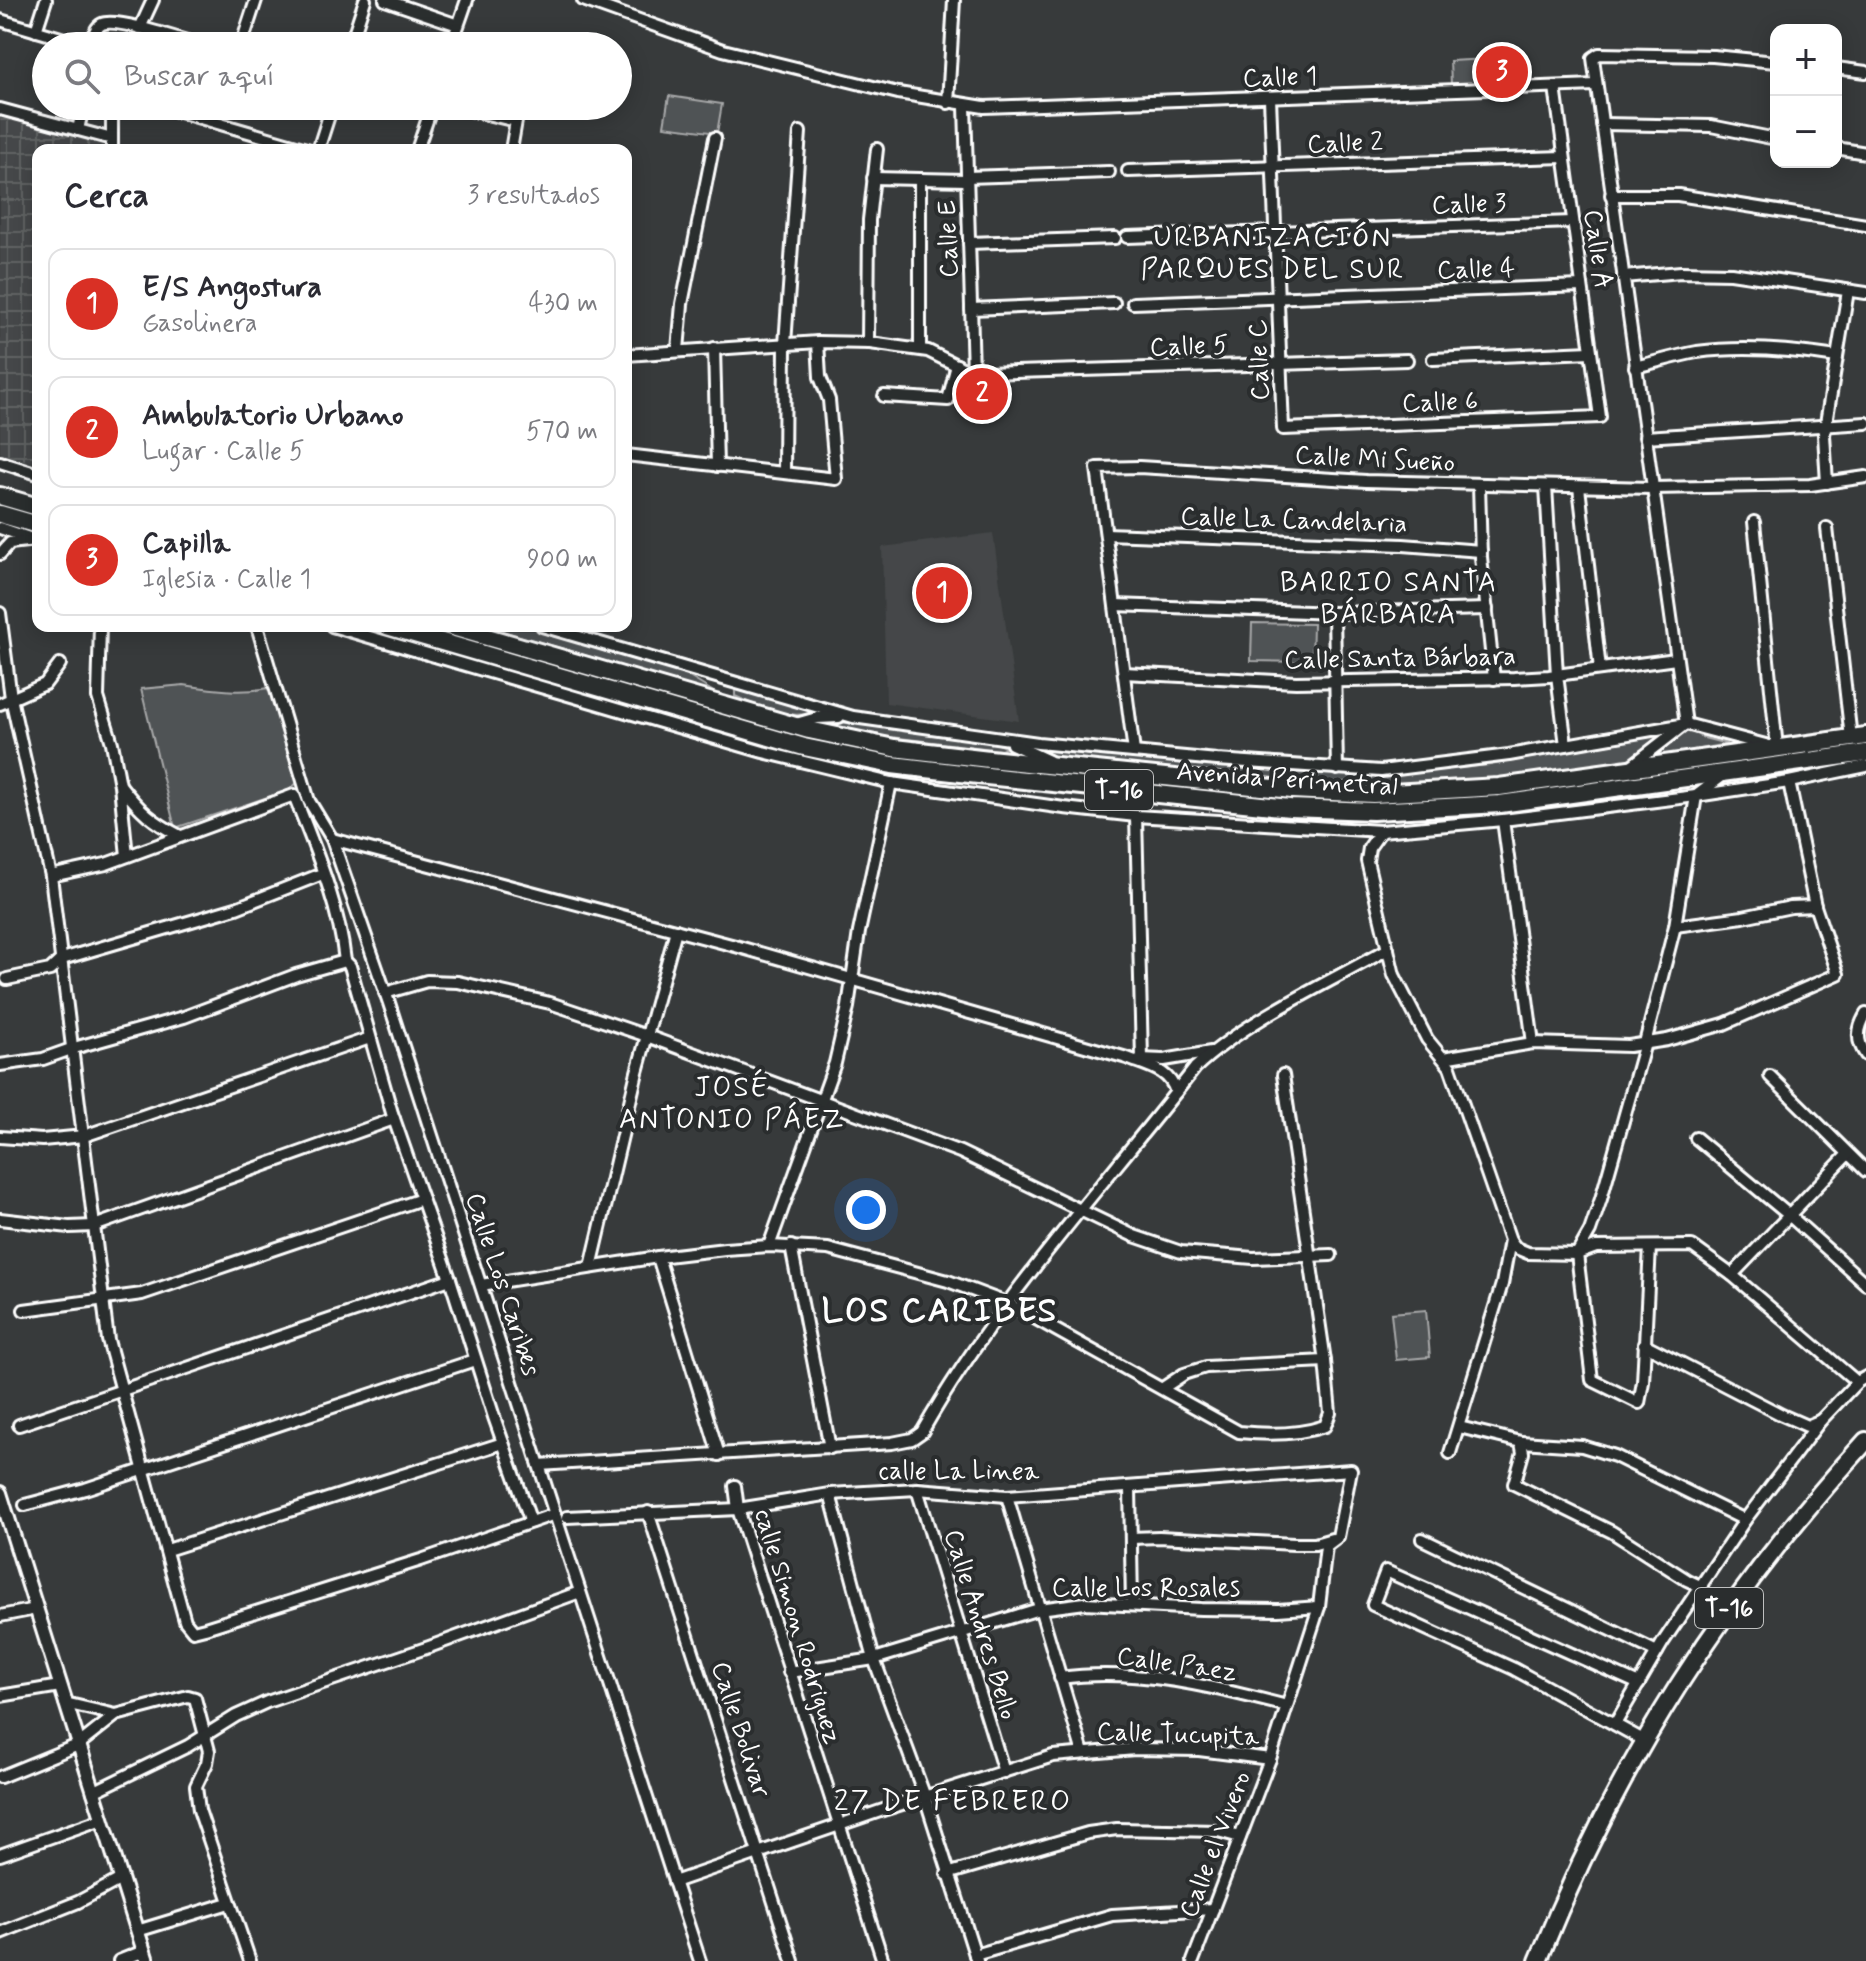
<!DOCTYPE html>
<html lang="es">
<meta charset="utf-8">
<style>
body{margin:0;font-family:Mynerve,sans-serif;background:#f2f2f3;color:#2b2b33}
.controls{position:absolute;right:24px;top:24px;display:grid;overflow:hidden;border-radius:16px;box-shadow:0 4px 20px #0003}
.controls button{width:72px;height:72px;display:grid;place-items:center;padding:0;border:0;border-bottom:2px solid #e1e1e2;background:#fff;color:#2b2b33;font:40px sans-serif}
.you{position:absolute;left:866px;top:1210px;width:28px;height:28px;margin:-20px;border:6px solid #fff;border-radius:50%;background:#1a73e8;box-shadow:0 0 0 12px #1a73e833}
.badge{display:grid;place-items:center;width:52px;height:52px;border-radius:50%;background:#d93025;color:#fff;font-size:26px;font-weight:700}
.pin{position:absolute;translate:-50% -50%;border:4px solid #fff;box-shadow:0 2px 8px #0006}
.list{margin:0;padding:0;list-style:none}
h2{display:flex;justify-content:space-between;align-items:center;height:104px;margin:0;padding:0 32px;font-size:34px}
h2 small{font-size:26px;font-weight:400;color:#7c7c81}
.list li{display:grid;grid-template-columns:52px 1fr auto;gap:24px;align-items:center;box-sizing:border-box;height:112px;margin:0 16px 16px;padding:0 16px;border:2px solid #e1e1e2;border-radius:16px}
.list b{display:block;font-size:30px;white-space:nowrap}
.list p{margin:0;font-size:26px;white-space:nowrap;color:#7c7c81}
.list em{font-size:26px;font-style:normal;color:#7c7c81}
.icon{flex:none;width:44px;height:44px;fill:none;stroke:currentColor;stroke-width:2;stroke-linecap:round;stroke-linejoin:round}
.map{position:relative;flex:none;width:1866px;height:1961px;overflow:hidden}
.search{position:absolute;background:#fff;box-shadow:0 4px 20px #0003;left:32px;top:32px;width:600px;height:88px;display:flex;align-items:center;gap:20px;box-sizing:border-box;padding:0 28px;border-radius:44px;color:#7c7c81;font-size:30px}
.panel{position:absolute;background:#fff;box-shadow:0 4px 20px #0003;left:32px;top:144px;width:600px;height:488px;border-radius:16px}
.map>svg:first-child{display:block}
</style>
<div class="map">
<svg width="1866" height="1961" viewBox="0 0 1866 1961">
<defs>
<pattern id="industrial-grid" width="8" height="8" patternUnits="userSpaceOnUse" patternTransform="scale(2)"><rect width="8" height="8" fill="#444748"/><path d="M0 4h8M4 0v8" fill="none" stroke="#606363"/></pattern>
</defs>
<rect width="100%" height="100%" fill="#373a3b"/>
<filter id="ink" filterUnits="userSpaceOnUse"><feTurbulence type="fractalNoise" baseFrequency=".0125" numOctaves="2"/><feDisplacementMap in="SourceGraphic" scale="16" xChannelSelector="R" yChannelSelector="G"/><feConvolveMatrix kernelMatrix="1 2 1 2 8 2 1 2 1" color-interpolation-filters="sRGB"/></filter>
<g filter="url(#ink)">
<path fill="#444748" d="M993 533 1019 721 886 703 882 547Z"/>
<path fill="url(#industrial-grid)" d="M0 115 103 144V150H38V464L0 453Z"/>
<g fill="#505354" stroke="#a8a9aa" stroke-width="2">
<path d="M1488 59 1489 82 1451 84 1450 61Z"/>
<path d="M669 96 722 104 717 133 664 126Z"/>
<path d="M1252 623 1313 624 1312 662 1251 661Z"/>
<path d="M485 626H529L681 672 717 694Z"/>
<path d="M184 685C215 690 244 694 274 687L298 764 297 783 289 790 175 828 141 689Z"/>
<path d="M735 689H739L818 710C793 723 758 707 735 696Z"/>
<path d="M831 722 892 726 989 739 1006 748 1001 750 873 735 826 724Z"/>
<path d="M1686 729 1704 738 1727 744 1654 757Z"/>
<path d="M1655 736V739L1627 760 1619 762C1522 776 1425 789 1326 784 1237 780 1147 766 1058 758L1044 754 1038 749 1302 773 1381 775 1490 765Z"/>
<path d="M1426 1310 1430 1357 1396 1360 1391 1313Z"/>
</g>
<g fill="none" stroke-linecap="round" stroke-linejoin="round">
<g stroke="#fff" stroke-width="16">
<g id="minor">
<path d="M385 0 458 25"/>
<path d="M583 0 723 50 898 93 984 107 1596 85"/>
<path d="M0 20 88 46"/>
<path d="M140 28 153 0"/>
<path d="M36 31 46 0"/>
<path d="M90 46C93 39 94 28 102 24 117 17 185 41 203 46"/>
<path d="M241 46 256 0"/>
<path d="M350 46 365 0"/>
<path d="M451 46 467 0"/>
<path d="M1836 68 1866 72"/>
<path d="M1270 98 1283 429 1600 417 1555 87"/>
<path d="M948 103 954 0"/>
<path d="M159 106 310 150"/>
<path d="M453 106 516 121 511 150"/>
<path d="M965 106 973 372"/>
<path d="M0 109 112 139"/>
<path d="M1602 124 1711 126 1776 139"/>
<path d="M78 130 83 106"/>
<path d="M1836 148 1866 153"/>
<path d="M112 150V106"/>
<path d="M318 150 332 106"/>
<path d="M417 150 432 106"/>
<path d="M1128 171 1564 157"/>
<path d="M967 177 1109 172"/>
<path d="M873 178 967 180"/>
<path d="M1611 195H1678L1866 225"/>
<path d="M1127 237 1573 222"/>
<path d="M969 243 1115 238"/>
<path d="M1623 277 1681 272 1731 273 1866 293"/>
<path d="M1133 303 1582 286"/>
<path d="M971 309 1114 303"/>
<path d="M868 343 869 220 877 149"/>
<path d="M714 348 717 466"/>
<path d="M920 349V179"/>
<path d="M678 350 682 304 715 138"/>
<path d="M626 355 818 342 870 343 928 351 968 371 985 373 1407 360"/>
<path d="M1433 359 1591 352"/>
<path d="M1635 367C1656 362 1676 356 1697 352 1743 346 1792 350 1837 357"/>
<path d="M884 396 948 400 957 365"/>
<path d="M1645 437 1866 423"/>
<path d="M626 455 836 479 829 400 820 377 818 342"/>
<path d="M0 462 38 474"/>
<path d="M784 472 785 344 800 132"/>
<path d="M1827 483 1824 435 1848 291"/>
<path d="M1479 484 1481 557 1494 679"/>
<path d="M1546 486 1557 675 1566 745"/>
<path d="M1579 487 1600 669"/>
<path d="M0 528 32 539"/>
<path d="M1827 528 1851 738"/>
<path d="M1106 534 1403 545 1481 551"/>
<path d="M0 554 10 543 36 540"/>
<path d="M1115 605 1334 613 1487 609"/>
<path d="M0 613 11 698 51 876 108 1340 185 1621 193 1631 205 1628 421 1560 555 1514"/>
<path d="M1334 613 1337 769"/>
<path d="M100 626 98 697 112 743 120 785 127 856"/>
<path d="M257 626 309 801 332 839 389 1003 700 1961"/>
<path d="M332 626 763 752 891 783 1064 808 1136 816 1381 831 1503 820 1696 796 1789 782 1866 766"/>
<path d="M542 626 853 717 1038 743 1217 760 1381 771 1509 755 1686 724 1777 748 1754 522"/>
<path d="M1124 673 1296 682 1514 678 1549 676 1676 659"/>
<path d="M0 704 45 684 60 664"/>
<path d="M796 724 817 718 839 717"/>
<path d="M1686 724 1593 58 1599 54 1713 56 1776 62"/>
<path d="M1012 744 1049 761"/>
<path d="M1134 752 1097 468 1139 467 1366 481 1652 488 1810 485 1866 477"/>
<path d="M1630 767 1684 725"/>
<path d="M121 786C140 811 153 822 180 836"/>
<path d="M1136 816 1142 1059"/>
<path d="M1503 820 1533 1043"/>
<path d="M1381 831 1369 848 1367 861 1394 975 1427 1039 1450 1067 1510 1240 1502 1284 1450 1453"/>
<path d="M332 839 739 947 1127 1058C1147 1066 1169 1069 1176 1092"/>
<path d="M51 876 106 864 294 795C315 849 339 904 345 961"/>
<path d="M1675 926 1743 917 1791 907 1815 906"/>
<path d="M7 979 50 970 62 959 236 908 322 874"/>
<path d="M385 993 427 981 458 982 550 1003 647 1036 960 1152 1134 1236 1181 1252 1253 1258 1331 1255"/>
<path d="M1866 1014C1857 1029 1856 1041 1866 1055"/>
<path d="M1443 1058 1533 1043 1629 1046 1667 1040 1724 1024 1838 974 1815 906 1789 782"/>
<path d="M1140 1059 1164 1060 1211 1052"/>
<path d="M0 1065 43 1059 74 1048 184 1017 296 975 345 961 350 966 392 1113 450 1279 494 1417 531 1522"/>
<path d="M1770 1076 1866 1171"/>
<path d="M0 1137 42 1140 84 1136 370 1038"/>
<path d="M1696 1138 1790 1216 1866 1284"/>
<path d="M0 1219 69 1227 94 1226 394 1119"/>
<path d="M1510 1240 1516 1248 1528 1253 1577 1254 1596 1247 1692 1246 1732 1275 1857 1382"/>
<path d="M769 1246 835 1063 848 1007 859 932 891 783"/>
<path d="M791 1246 830 1448"/>
<path d="M1650 1247 1643 1382 1639 1403 1592 1380 1577 1254 1590 1231 1601 1199 1645 1043 1675 926 1696 796 1725 774"/>
<path d="M658 1257 719 1455"/>
<path d="M591 1267 637 1072 676 930"/>
<path d="M1732 1275 1848 1154"/>
<path d="M481 1285 658 1257 725 1249 769 1246 828 1249 948 1281 1009 1304 1239 1432C1267 1435 1298 1435 1325 1426L1330 1413 1325 1361 1283 1075"/>
<path d="M24 1310 142 1294 422 1199"/>
<path d="M1644 1344 1782 1415 1807 1426 1821 1420"/>
<path d="M1163 1388 1184 1374 1206 1367 1325 1361"/>
<path d="M19 1425 450 1279"/>
<path d="M1459 1427 1521 1442 1582 1446 1615 1456 1745 1520"/>
<path d="M1521 1442 1523 1453 1514 1484 1612 1532 1687 1580 1702 1587"/>
<path d="M539 1465 892 1443 912 1439 922 1432C997 1300 1102 1188 1195 1068 1246 1020 1326 984 1388 949"/>
<path d="M735 1486 738 1509 883 1961"/>
<path d="M1130 1487 1132 1605"/>
<path d="M917 1489 1004 1772"/>
<path d="M830 1494 874 1659 925 1797 977 1961"/>
<path d="M1007 1496 1083 1753"/>
<path d="M25 1505 85 1489 475 1360"/>
<path d="M648 1512 793 1961"/>
<path d="M567 1517 738 1509 830 1494 917 1489 1007 1496 1351 1470 1338 1537 1326 1546 1319 1607 1270 1759 1193 1961"/>
<path d="M1131 1538 1159 1537 1294 1544H1315L1332 1539"/>
<path d="M1422 1539 1657 1652"/>
<path d="M167 1550 503 1443"/>
<path d="M0 1616 36 1609"/>
<path d="M789 1672 874 1659 1039 1609 1085 1603 1201 1609 1278 1610 1319 1607"/>
<path d="M1060 1678C1136 1667 1214 1687 1287 1706"/>
<path d="M1639 1684 1386 1571 1373 1605 1514 1669 1643 1740"/>
<path d="M0 1696 60 1686"/>
<path d="M65 1703 116 1715"/>
<path d="M1615 1724 1663 1642 1745 1520 1821 1420 1857 1382 1866 1377"/>
<path d="M0 1777 78 1745 116 1715 188 1696 195 1698 209 1751 207 1763 196 1786 199 1810 250 1961"/>
<path d="M93 1792 188 1746 236 1716 267 1702 429 1647 580 1592"/>
<path d="M0 1855 102 1819"/>
<path d="M947 1874 1088 1833 1117 1829 1218 1831 1240 1837"/>
<path d="M674 1882 886 1809 1053 1756 1135 1749 1199 1750 1270 1759"/>
<path d="M137 1931 229 1903"/>
<path d="M0 1933 78 1902 121 1879"/>
<path d="M975 1955 1112 1915 1213 1909"/>
<path d="M119 1961 144 1951"/>
</g>
</g>
<g stroke="#fff" stroke-width="18">
<path id="tertiary" d="M0 1493 147 1961"/>
</g>
<g stroke="#fff" stroke-width="22">
<path id="primary" d="M1538 1961C1618 1763 1722 1599 1866 1441"/>
</g>
<g stroke="#fff" stroke-width="22">
<g id="trunk">
<path d="M0 496 38 507"/>
<path d="M0 514 38 525"/>
<path d="M387 626 804 747 892 765 987 776 1290 808 1373 811 1500 804 1866 753"/>
<path d="M449 626 809 730 894 748 989 759 1292 790 1373 794 1499 787 1866 736"/>
</g>
</g>
<use href="#minor" stroke="#2a2d2e" stroke-width="10"/>
<use href="#tertiary" stroke="#2a2d2e" stroke-width="12"/>
<use href="#primary" stroke="#2a2d2e" stroke-width="16"/>
<use href="#trunk" stroke="#2a2d2e" stroke-width="16"/>
</g>
</g>
<g text-anchor="middle" stroke-width="8" stroke-linejoin="round" paint-order="stroke">
<g fill="#2a2d2e" stroke="#bfc0c0" stroke-width="2">
<rect x="1085" y="770" width="68" height="40" rx="6"/>
<rect x="1695" y="1588" width="68" height="40" rx="6"/>
</g>
<g font-size="24" font-weight="bold" fill="#fff">
<text x="1119" y="798">T-16</text>
<text x="1729" y="1616">T-16</text>
</g>
<g font-size="26" fill="#fff" stroke="#2a2d2e">
<text transform="translate(1280 76) rotate(-2)" y="9">Calle 1</text>
<text transform="translate(1345 142) rotate(-2)" y="9">Calle 2</text>
<text transform="translate(1469 203) rotate(-2)" y="9">Calle 3</text>
<text transform="translate(947 239) rotate(-92)" y="9">Calle E</text>
<text transform="translate(1599 249) rotate(82)" y="9">Calle A</text>
<text transform="translate(1476 268) rotate(-2)" y="9">Calle 4</text>
<text transform="translate(1189 345) rotate(-2)" y="9">Calle 5</text>
<text transform="translate(1258 360) rotate(-92)" y="9">Calle C</text>
<text transform="translate(1440 401) rotate(-2)" y="9">Calle 6</text>
<text transform="translate(1375 458) rotate(3)" y="9">Calle Mi Sueño</text>
<text transform="translate(1294 519) rotate(2)" y="9">Calle La Candelaria</text>
<text transform="translate(1400 657) rotate(-1)" y="9">Calle Santa Bárbara</text>
<text transform="translate(1287 778) rotate(4)" y="9">Avenida Perimetral</text>
<text transform="translate(504 1284) rotate(72)" y="9">Calle Los Caribes</text>
<text x="959" y="1479">calle La Linea</text>
<text x="1146" y="1596">Calle Los Rosales</text>
<text transform="translate(982 1624) rotate(73)" y="9">Calle Andres Bello</text>
<text transform="translate(799 1626) rotate(73)" y="9">calle Simon Rodriguez</text>
<text transform="translate(1177 1663) rotate(8)" y="9">Calle Paez</text>
<text transform="translate(742 1729) rotate(72)" y="9">Calle Bolivar</text>
<text transform="translate(1178 1733) rotate(2)" y="9">Calle Tucupita</text>
<text transform="translate(1214 1844) rotate(-69)" y="9">Calle el Vivero</text>
</g>
<g font-size="28" letter-spacing="2" fill="#fff" stroke="#2a2d2e">
<text x="1273" y="246">URBANIZACIÓN<tspan x="1273" dy="32">PARQUES DEL SUR</tspan></text>
<text x="1389" y="591">BARRIO SANTA<tspan x="1389" dy="32">BÁRBARA</tspan></text>
<text x="732" y="1096">JOSÉ<tspan x="732" dy="32">ANTONIO PÁEZ</tspan></text>
</g>
<g font-size="30" letter-spacing="2" fill="#fff" stroke="#2a2d2e">
<text x="953" y="1810">27 DE FEBRERO</text>
</g>
<g font-size="34" font-weight="bold" letter-spacing="2" fill="#fff" stroke="#2a2d2e">
<text x="940" y="1321">LOS CARIBES</text>
</g>
</g>
</svg>
<div class="controls">
<button>+</button>
<button>−</button>
</div>
<div class="you"></div>
<div class="pin badge" style="left:942px;top:593px">1</div>
<div class="pin badge" style="left:982px;top:394px">2</div>
<div class="pin badge" style="left:1502px;top:72px">3</div>
<div class="search"><svg class="icon" aria-label="search" viewBox="0 0 24 24"><circle cx="10" cy="10" r="6"/><path d="M15 15l6 6"/></svg>Buscar aquí</div>
<section class="panel">
<h2>Cerca<small>3 resultados</small></h2>
<ul class="list">
<li><span class="badge">1</span><div><b>E/S Angostura</b><p>Gasolinera</p></div><em>430 m</em></li>
<li><span class="badge">2</span><div><b>Ambulatorio Urbano</b><p>Lugar · Calle 5</p></div><em>570 m</em></li>
<li><span class="badge">3</span><div><b>Capilla</b><p>Iglesia · Calle 1</p></div><em>900 m</em></li>
</ul>
</section>
</div>
